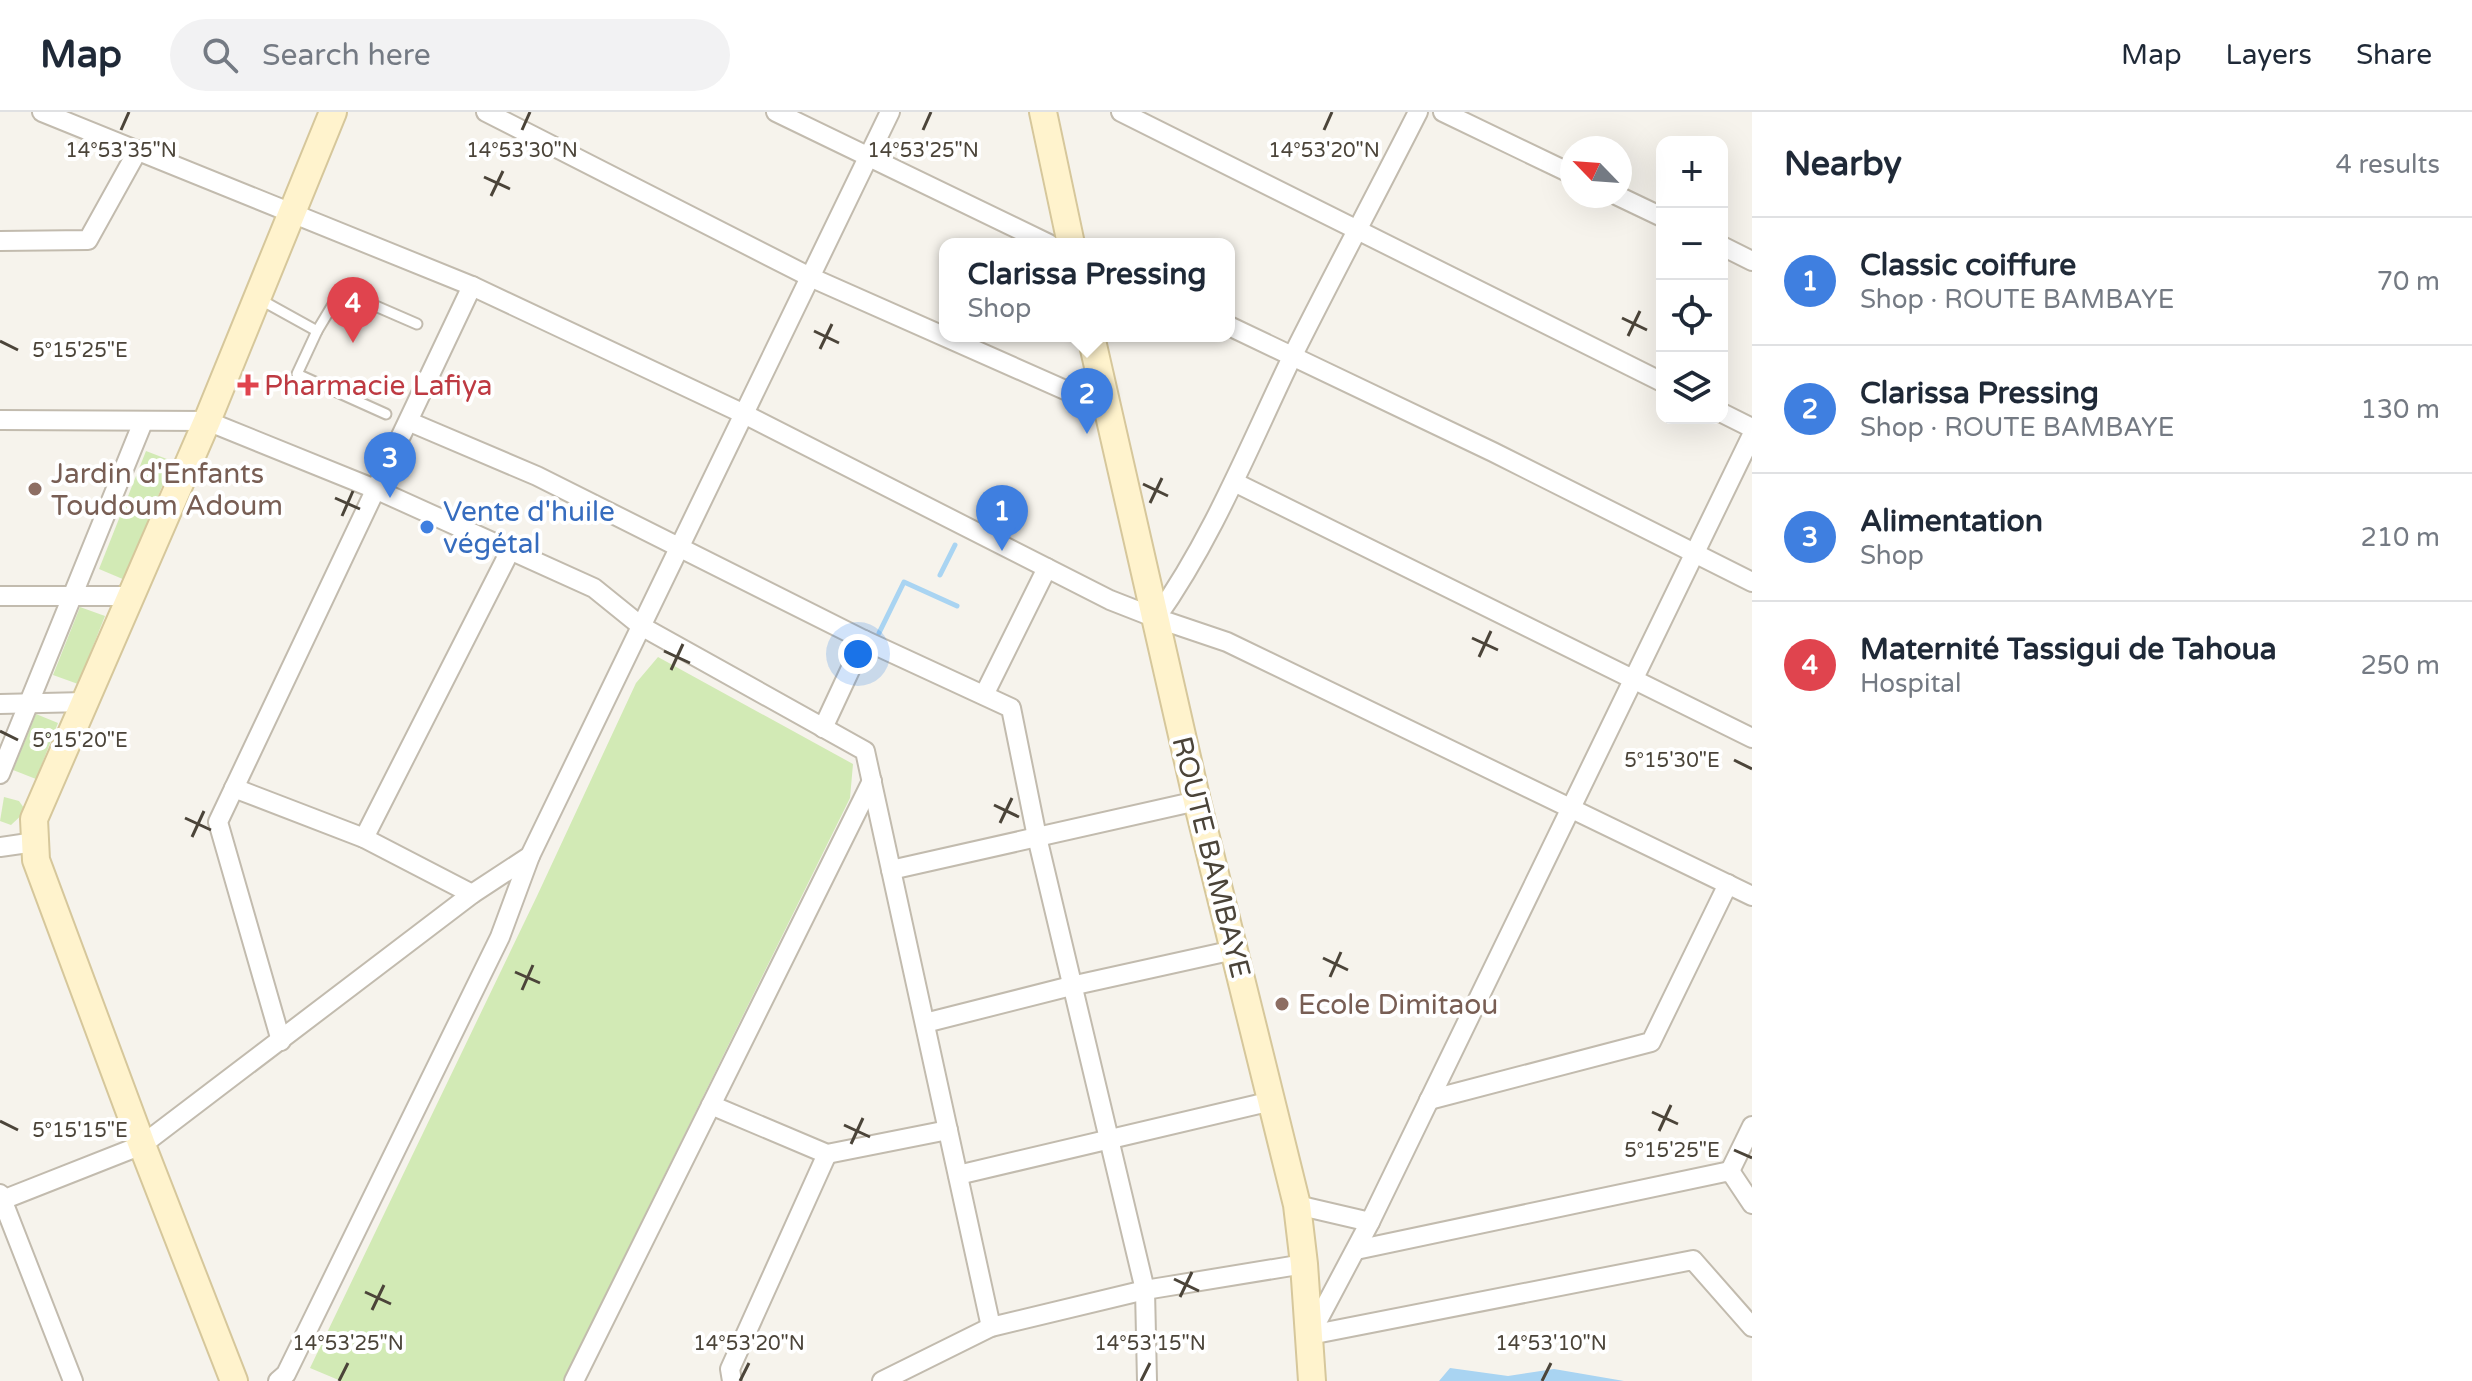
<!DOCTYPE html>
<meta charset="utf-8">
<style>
body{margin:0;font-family:"Varela Round",sans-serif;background:#f2f2f3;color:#1f2937}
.controls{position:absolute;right:24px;top:24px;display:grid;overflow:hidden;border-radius:16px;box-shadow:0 8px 32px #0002}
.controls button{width:72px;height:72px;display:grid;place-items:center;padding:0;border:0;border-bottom:2px solid #e0e1e3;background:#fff;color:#1f2937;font:40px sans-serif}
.compass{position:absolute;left:1560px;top:24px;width:72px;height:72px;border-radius:50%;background:#fff;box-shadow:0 8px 32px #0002;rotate:295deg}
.you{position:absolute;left:858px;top:542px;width:28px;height:28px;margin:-20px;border:6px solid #fff;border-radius:50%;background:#1a73e8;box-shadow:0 0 0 12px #1a73e833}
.badge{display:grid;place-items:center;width:52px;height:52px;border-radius:50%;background:#0f766e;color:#fff;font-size:26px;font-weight:700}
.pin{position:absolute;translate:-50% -66px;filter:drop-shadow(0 2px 4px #0008)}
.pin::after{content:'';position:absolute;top:42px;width:28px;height:24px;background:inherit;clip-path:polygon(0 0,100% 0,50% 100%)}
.popup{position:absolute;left:939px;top:126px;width:296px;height:104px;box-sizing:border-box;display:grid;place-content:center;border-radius:16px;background:#fff;filter:drop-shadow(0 2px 6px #0005);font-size:26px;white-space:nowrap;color:#747a83}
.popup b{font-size:30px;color:#1f2937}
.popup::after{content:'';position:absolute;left:50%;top:100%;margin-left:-16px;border:16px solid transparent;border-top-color:#fff}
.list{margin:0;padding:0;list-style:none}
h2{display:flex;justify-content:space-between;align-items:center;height:104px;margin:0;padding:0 32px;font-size:34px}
h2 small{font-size:26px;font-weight:400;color:#747a83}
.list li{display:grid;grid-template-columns:52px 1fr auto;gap:24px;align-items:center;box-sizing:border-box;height:128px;padding:0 32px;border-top:2px solid #e0e1e3}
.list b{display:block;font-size:30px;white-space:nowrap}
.list p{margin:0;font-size:26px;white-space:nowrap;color:#747a83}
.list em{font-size:26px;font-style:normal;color:#747a83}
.icon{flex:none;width:44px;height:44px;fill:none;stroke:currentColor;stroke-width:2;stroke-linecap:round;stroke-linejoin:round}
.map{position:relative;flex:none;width:1752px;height:1269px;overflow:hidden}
header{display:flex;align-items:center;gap:48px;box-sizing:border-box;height:112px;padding:0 40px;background:#fff;border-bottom:2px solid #e0e1e3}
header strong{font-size:38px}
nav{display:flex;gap:44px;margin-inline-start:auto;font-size:28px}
.search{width:560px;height:72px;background:#f2f2f3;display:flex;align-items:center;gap:20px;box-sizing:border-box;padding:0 28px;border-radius:44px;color:#747a83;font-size:30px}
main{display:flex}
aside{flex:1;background:#fff}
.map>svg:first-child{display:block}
</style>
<header>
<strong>Map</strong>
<div class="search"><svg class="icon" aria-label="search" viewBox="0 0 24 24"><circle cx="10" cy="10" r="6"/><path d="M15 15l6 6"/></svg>Search here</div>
<nav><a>Map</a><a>Layers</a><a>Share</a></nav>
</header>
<main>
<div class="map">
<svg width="1752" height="1269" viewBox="0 0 1752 1269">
<rect width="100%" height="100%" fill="#f6f3ec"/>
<g fill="#d2eab5">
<path d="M146 339 172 349 125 468 99 457Z"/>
<path d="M80 495 105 504 78 572 53 563Z"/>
<path d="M658 545 853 652 850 686 563 1269H341L310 1256 537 784 636 571Z"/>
<path d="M36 602 58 611 36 667 13 658Z"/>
<path d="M4 685 19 689 26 699 11 713 0 709Z"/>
</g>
<path fill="#a9d4f2" d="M1450 1256 1508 1264 1554 1257 1624 1269H1439Z"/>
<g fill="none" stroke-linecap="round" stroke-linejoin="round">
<g stroke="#a9d4f2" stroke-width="5">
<path d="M940 463 955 433"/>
<path d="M879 521 904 470 957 494"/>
</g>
<g stroke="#c2bbae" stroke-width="13">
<g id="lane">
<path d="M261 188 317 219"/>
<path d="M386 302 297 262 317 219 341 179 417 212"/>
</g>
</g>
<g stroke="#c2bbae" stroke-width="22">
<g id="street">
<path d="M42 0 472 174 744 302 1110 488 1156 506"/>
<path d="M486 0 810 165 1108 297"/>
<path d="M776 0 1049 132"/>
<path d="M1121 0 1662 270"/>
<path d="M1418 0C1377 81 1334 161 1293 243 1250 332 1213 426 1156 506L1227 530 1752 784"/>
<path d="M1443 0 1572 62"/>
<path d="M1618 84 1662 105"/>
<path d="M0 129 88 128 138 38"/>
<path d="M1722 134 1752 149"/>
<path d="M1229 214 1493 340 1752 470"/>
<path d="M1722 301 1752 316"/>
<path d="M0 308 207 309 375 377 594 476 641 514 865 639 991 1215"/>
<path d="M410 310 537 364 864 528 1011 596 1037 725 1145 1178 1147 1269"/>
<path d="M1234 370 1752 626"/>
<path d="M0 484H131"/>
<path d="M984 583 1047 456"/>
<path d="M0 592 85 590"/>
<path d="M823 616 864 528"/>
<path d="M0 662 143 310"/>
<path d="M234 676 364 726 472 782"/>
<path d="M364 726 511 437"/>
<path d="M0 735 35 730"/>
<path d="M891 758 1197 689"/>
<path d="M925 911 1071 874 1234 838"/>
<path d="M281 929 218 710 472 174"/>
<path d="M1429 988 1651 930 1728 772"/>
<path d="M711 993 827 1042 948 1018"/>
<path d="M1730 1059 1752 1014"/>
<path d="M958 1063 1272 989"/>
<path d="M0 1082 73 1269"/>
<path d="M0 1089 142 1033 472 782 530 744 890 0"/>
<path d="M1297 1093 1370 1110"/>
<path d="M1356 1138 1730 1059 1752 1092"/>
<path d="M1310 1223 1370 1110 1752 323"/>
<path d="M1310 1223 1693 1148 1752 1215"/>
<path d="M278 1269 286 1262 500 825 530 744"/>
<path d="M574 1269 872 669"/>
<path d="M732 1269 730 1257 827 1042"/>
<path d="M882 1269 991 1215 1145 1178 1304 1152"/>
</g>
</g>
<g stroke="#d6c79b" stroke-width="30">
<g id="secondary">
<path d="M1043 0 1071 132"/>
<path d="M1091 224 1197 689 1297 1093 1304 1152 1312 1269"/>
<path d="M234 1269 142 1033 36 748 34 707 207 309 333 0"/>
</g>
</g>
<use href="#lane" stroke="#fff" stroke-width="9"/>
<use href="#street" stroke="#fff" stroke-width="18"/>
<use href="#secondary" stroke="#fff3cd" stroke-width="26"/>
</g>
<path fill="none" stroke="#4b4439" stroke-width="3" d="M121 18 129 0M522 18 530 0M923 18 931 0M1324 18 1332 0M484 65 510 77M491 84 503 59M1622 206 1647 218M814 219 839 231M1628 224 1640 199M0 229 18 238M820 237 832 212M1143 372 1168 384M335 386 360 397M1150 391 1162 366M342 404 353 379M1472 526 1498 538M664 539 690 551M1479 545 1491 519M671 558 683 532M0 619 18 628M1734 648 1752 657M994 693 1019 705M185 706 211 718M1000 711 1012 686M192 725 204 699M1323 846 1348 858M515 860 540 871M1330 865 1341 840M522 878 533 853M1652 1000 1678 1012M0 1009 18 1018M844 1013 870 1025M1659 1019 1671 993M851 1032 863 1006M1734 1038 1752 1046M1174 1167 1199 1179M365 1180 391 1192M1180 1185 1192 1160M372 1198 384 1173M339 1269 348 1251M740 1269 749 1251M1141 1269 1150 1251M1542 1269 1551 1251"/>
<path fill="#e0444e" stroke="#fff" stroke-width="3" d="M244 261h8v8h8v8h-8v8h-8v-8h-8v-8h8z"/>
<g fill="#8d6e63" stroke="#fff" stroke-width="3">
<circle cx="35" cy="377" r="8"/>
<circle cx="1282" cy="892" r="8"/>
</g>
<circle fill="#3f7fe0" stroke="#fff" stroke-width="3" cx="427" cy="415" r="8"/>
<g text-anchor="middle" stroke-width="8" stroke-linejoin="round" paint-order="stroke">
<g font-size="28" fill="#be3a42" stroke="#fff" text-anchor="start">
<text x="264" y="283">Pharmacie Lafiya</text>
</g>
<g font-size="28" fill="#785e54" stroke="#fff" text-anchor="start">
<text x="51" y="371">Jardin d'Enfants<tspan x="51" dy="32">Toudoum Adoum</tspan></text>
<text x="1298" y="902">Ecole Dimitaou</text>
</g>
<g font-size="28" fill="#366cbe" stroke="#fff" text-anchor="start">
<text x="443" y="409">Vente d'huile<tspan x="443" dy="32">végétal</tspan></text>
</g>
<g font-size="28" fill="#4b4439" stroke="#fff">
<text transform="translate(1212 745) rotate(76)" y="10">ROUTE BAMBAYE</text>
</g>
</g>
<g font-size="20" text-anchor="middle" fill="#4b4439" stroke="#fff" stroke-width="8" stroke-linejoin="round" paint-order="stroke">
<text x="121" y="45">14°53'35"N</text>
<text x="522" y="45">14°53'30"N</text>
<text x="923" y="45">14°53'25"N</text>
<text x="1324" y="45">14°53'20"N</text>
<text x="80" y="245">5°15'25"E</text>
<text x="80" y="635">5°15'20"E</text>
<text x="1672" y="655">5°15'30"E</text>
<text x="80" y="1025">5°15'15"E</text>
<text x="1672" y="1045">5°15'25"E</text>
<text x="348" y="1238">14°53'25"N</text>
<text x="749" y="1238">14°53'20"N</text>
<text x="1150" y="1238">14°53'15"N</text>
<text x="1551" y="1238">14°53'10"N</text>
</g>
</svg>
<div class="controls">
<button>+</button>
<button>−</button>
<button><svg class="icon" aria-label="locate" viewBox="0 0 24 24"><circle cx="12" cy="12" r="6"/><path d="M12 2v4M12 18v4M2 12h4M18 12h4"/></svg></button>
<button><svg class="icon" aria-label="layers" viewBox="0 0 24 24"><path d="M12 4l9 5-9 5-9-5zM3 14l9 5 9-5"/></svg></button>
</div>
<svg class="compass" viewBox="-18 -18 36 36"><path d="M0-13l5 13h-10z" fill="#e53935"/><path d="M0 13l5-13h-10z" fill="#747a83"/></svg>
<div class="you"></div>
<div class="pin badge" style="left:1002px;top:439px;background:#3f7fe0">1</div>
<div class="pin badge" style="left:1087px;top:322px;background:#3f7fe0">2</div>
<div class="popup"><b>Clarissa Pressing</b>Shop</div>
<div class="pin badge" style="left:390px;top:386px;background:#3f7fe0">3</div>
<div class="pin badge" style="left:353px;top:231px;background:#e0444e">4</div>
</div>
<aside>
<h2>Nearby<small>4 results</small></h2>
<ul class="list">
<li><span class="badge" style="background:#3f7fe0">1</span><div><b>Classic coiffure</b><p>Shop · ROUTE BAMBAYE</p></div><em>70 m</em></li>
<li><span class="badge" style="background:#3f7fe0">2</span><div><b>Clarissa Pressing</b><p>Shop · ROUTE BAMBAYE</p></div><em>130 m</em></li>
<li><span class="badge" style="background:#3f7fe0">3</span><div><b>Alimentation</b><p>Shop</p></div><em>210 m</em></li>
<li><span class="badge" style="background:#e0444e">4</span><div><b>Maternité Tassigui de Tahoua</b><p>Hospital</p></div><em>250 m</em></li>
</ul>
</aside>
</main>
